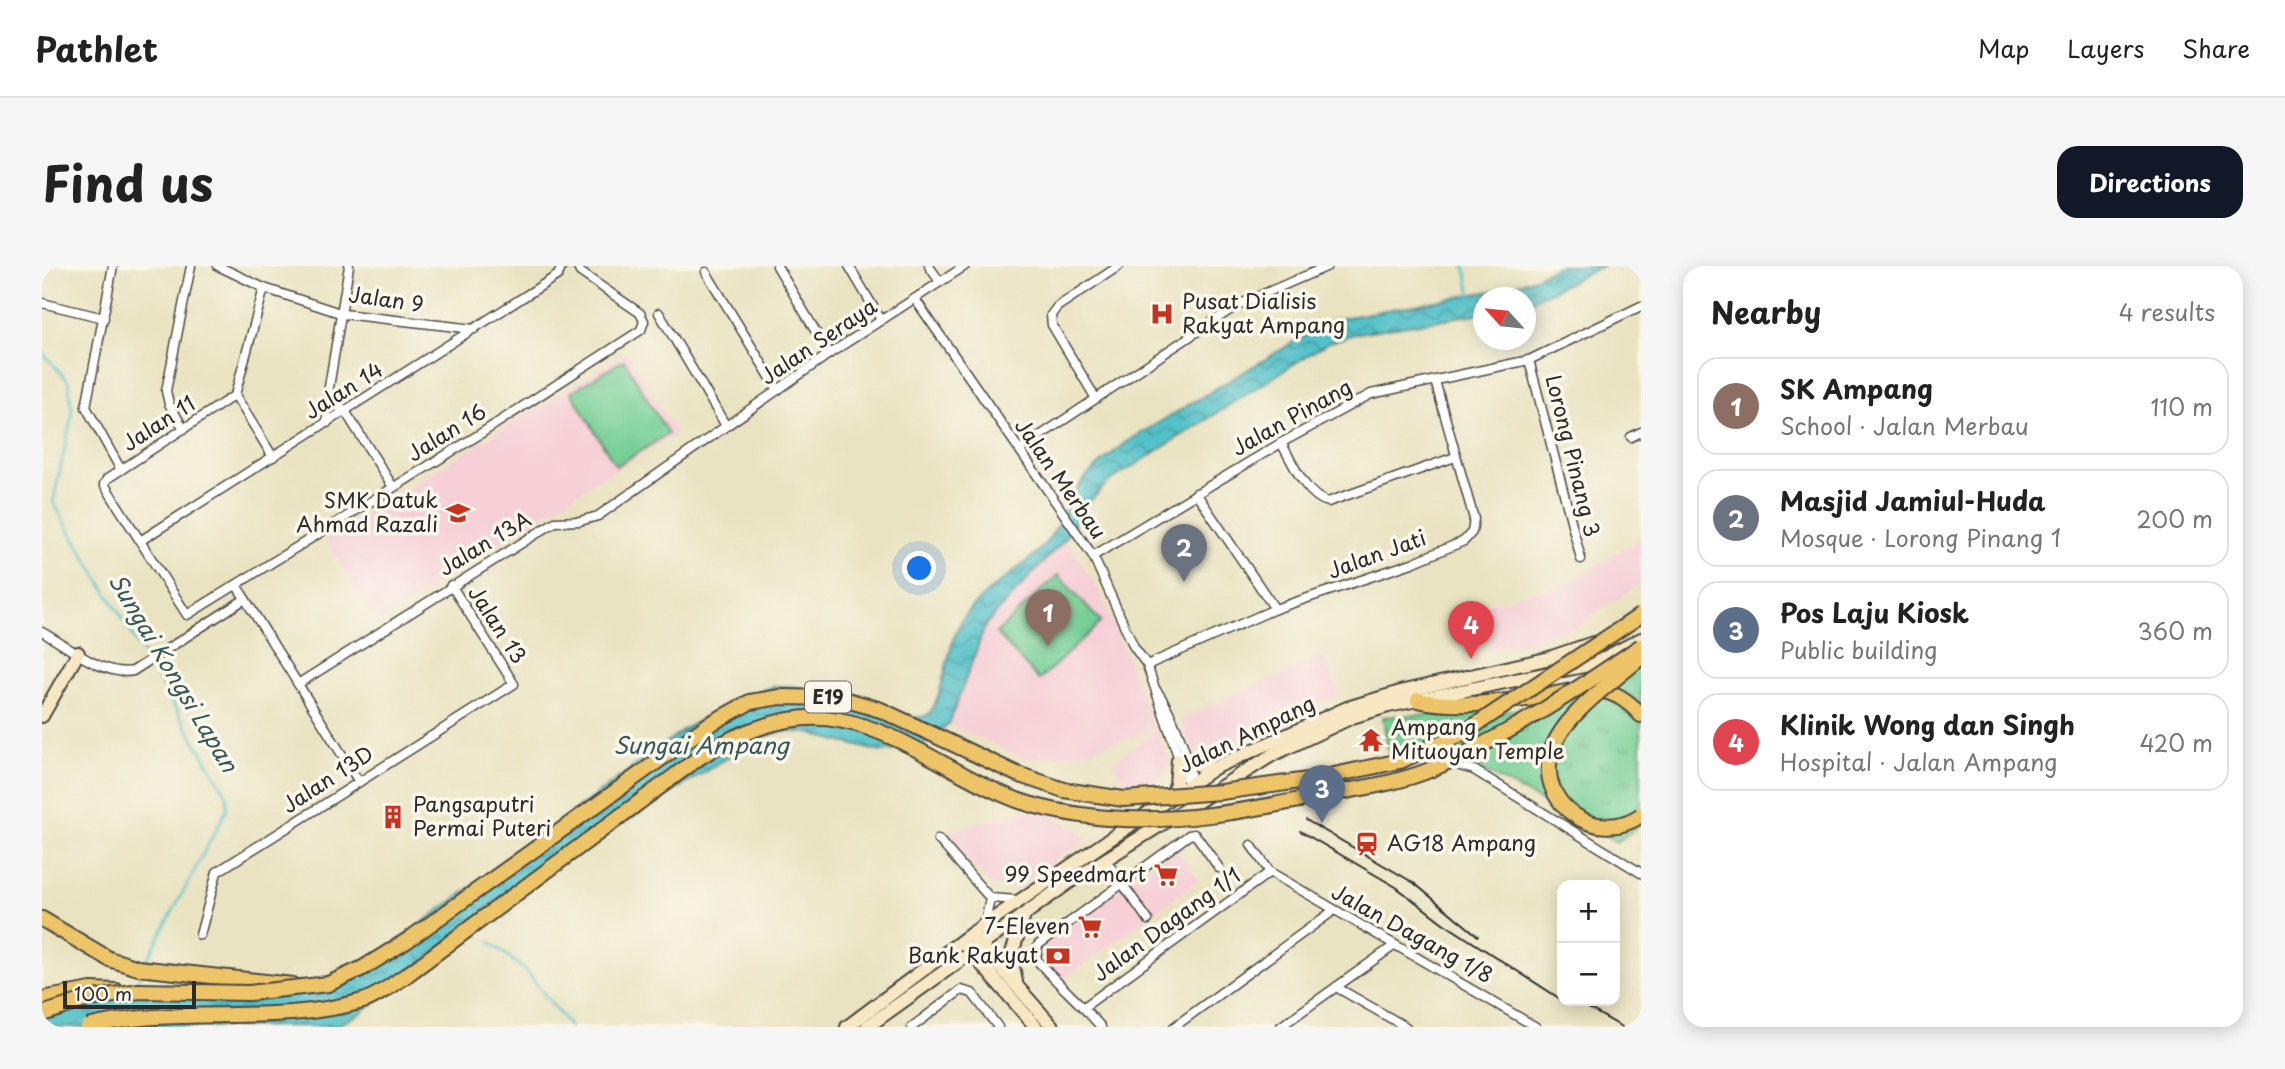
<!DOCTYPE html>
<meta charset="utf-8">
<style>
body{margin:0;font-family:"Playpen Sans",sans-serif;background:#f6f6f6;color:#222}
.controls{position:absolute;right:21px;bottom:21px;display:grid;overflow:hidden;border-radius:14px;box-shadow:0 4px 18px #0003}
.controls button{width:63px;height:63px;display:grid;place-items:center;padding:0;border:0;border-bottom:2px solid #e0e0e0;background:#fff;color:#222;font:35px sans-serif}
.compass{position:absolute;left:1431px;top:21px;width:63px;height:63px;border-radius:50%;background:#fff;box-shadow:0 4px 18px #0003;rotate:297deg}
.scale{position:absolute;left:21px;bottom:18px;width:133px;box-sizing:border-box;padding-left:7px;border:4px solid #2b2b2b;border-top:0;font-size:19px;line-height:24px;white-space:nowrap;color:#2b2b2b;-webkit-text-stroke:5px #fbf7ec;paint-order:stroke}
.you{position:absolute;left:878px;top:303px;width:24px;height:24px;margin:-18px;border:5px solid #fff;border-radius:50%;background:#1a73e8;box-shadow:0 0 0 10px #1a73e833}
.badge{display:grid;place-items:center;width:46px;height:46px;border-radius:50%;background:#111827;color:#fff;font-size:23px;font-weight:700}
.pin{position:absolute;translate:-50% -58px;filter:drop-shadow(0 2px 4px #0008)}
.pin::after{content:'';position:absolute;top:37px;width:24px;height:21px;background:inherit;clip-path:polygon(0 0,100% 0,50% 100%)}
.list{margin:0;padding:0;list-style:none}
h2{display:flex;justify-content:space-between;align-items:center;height:91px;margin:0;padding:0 28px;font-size:30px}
h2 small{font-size:23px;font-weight:400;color:#767676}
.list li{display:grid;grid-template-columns:46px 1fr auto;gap:21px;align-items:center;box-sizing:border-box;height:98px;margin:0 14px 14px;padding:0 14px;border:2px solid #e0e0e0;border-radius:21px}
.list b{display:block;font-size:26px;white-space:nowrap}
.list p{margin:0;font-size:23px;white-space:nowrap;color:#767676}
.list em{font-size:23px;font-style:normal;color:#767676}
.map{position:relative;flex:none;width:1599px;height:761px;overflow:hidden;border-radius:21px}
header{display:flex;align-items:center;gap:42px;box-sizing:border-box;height:98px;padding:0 35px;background:#fff;border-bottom:2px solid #e0e0e0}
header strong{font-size:33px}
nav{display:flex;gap:38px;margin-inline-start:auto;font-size:24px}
.intro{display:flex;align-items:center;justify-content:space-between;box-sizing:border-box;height:168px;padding:0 42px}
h1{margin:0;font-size:49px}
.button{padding:18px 32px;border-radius:21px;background:#111827;color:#fff;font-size:24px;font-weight:700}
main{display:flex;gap:42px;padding:0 42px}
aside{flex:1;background:#fff;border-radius:21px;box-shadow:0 4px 18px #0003}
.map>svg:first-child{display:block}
</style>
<header>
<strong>Pathlet</strong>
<nav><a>Map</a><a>Layers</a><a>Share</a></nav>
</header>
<div class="intro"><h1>Find us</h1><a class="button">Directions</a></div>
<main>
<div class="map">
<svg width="1599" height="761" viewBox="0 0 1599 761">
<defs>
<pattern id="grass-tufts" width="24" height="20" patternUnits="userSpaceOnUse" patternTransform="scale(1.75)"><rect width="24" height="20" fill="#76cf96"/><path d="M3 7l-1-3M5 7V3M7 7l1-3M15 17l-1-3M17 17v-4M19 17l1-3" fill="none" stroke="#61a87b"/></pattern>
<pattern id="water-waves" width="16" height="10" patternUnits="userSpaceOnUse" patternTransform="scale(1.75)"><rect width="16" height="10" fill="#53c1c9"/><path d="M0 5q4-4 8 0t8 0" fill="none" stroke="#459da3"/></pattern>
</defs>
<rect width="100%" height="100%" fill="#fbf7ec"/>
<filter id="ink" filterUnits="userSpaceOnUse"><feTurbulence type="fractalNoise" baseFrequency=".0143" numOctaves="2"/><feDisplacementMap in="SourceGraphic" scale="14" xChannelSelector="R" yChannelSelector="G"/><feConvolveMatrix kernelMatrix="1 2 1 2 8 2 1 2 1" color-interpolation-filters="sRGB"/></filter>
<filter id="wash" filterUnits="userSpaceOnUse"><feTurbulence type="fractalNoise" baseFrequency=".00686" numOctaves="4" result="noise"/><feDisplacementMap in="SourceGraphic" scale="28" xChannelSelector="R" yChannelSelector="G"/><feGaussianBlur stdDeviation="1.57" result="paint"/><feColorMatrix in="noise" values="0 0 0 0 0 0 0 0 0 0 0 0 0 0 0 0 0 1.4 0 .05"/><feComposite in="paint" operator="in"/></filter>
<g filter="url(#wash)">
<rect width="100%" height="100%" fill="#eae3c1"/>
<g fill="#f6cfd7">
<path d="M585 86 635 168 546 220 335 357 283 273Z"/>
<path d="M1599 271V317L1542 354 1543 359 1449 384 1436 340 1531 316Z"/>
<path d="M1023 273 1059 328 1113 464 1045 485 985 494 907 458 944 358Z"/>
<path d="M1282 389 1298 429 1151 488 1138 454Z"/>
<path d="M1115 464 1128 494 1123 507 1094 528 1070 497Z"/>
<path d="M998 541 1046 572 974 622 951 620 899 567Z"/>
<path d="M1133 582 1157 614 1018 716 998 692 999 681Z"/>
</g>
<path fill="url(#grass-tufts)" stroke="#507d60" stroke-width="2" d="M1599 401V558L1575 576 1406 486 1349 506 1341 451 1474 444Z"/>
<g fill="#76cf96" stroke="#507d60" stroke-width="2">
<path d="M582 94 626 168 574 200 529 126Z"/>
<path d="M1016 309 1059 356 997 414 954 367Z"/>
</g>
<path fill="url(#water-waves)" stroke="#3f767a" stroke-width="2" d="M1516 0H1561L1484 37V32H1442L1441 47 1316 67 1285 77 1065 217 1043 240 1023 273 944 358 907 458 880 481 839 486 766 467 741 465 717 472 445 642 319 747 294 760 0 761V734L108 723 286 718 352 678 644 462 699 430 733 420H751L785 426 871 452 884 450C902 436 904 383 917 360 938 322 980 307 1006 274 1017 260 1023 243 1032 227 1046 205 1067 191 1086 175L1289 54 1450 25 1488 14Z"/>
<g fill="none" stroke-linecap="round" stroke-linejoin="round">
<g stroke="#53c1c9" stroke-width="2.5">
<path d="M1423 0 1429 29"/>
<path d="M0 86 27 116 30 149 11 236 185 529V543L104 696"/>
<path d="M448 676 484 705 528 761"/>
<path d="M92 722 98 709"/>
</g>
</g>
</g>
<g filter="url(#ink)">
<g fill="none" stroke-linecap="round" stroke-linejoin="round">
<g stroke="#484742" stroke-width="11">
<g id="street">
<path d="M71 0 44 141 79 204"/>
<path d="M176 0 222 22 301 48 432 63"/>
<path d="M735 0 787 88"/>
<path d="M807 0 839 54"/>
<path d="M887 0 898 16"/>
<path d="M664 6 736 124"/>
<path d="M222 22 193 129 231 191"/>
<path d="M873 33 1051 290 1092 381 1105 399 1143 511 1148 517"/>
<path d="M0 37 62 52"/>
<path d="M617 47 684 160"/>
<path d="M1487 94 1539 293"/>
<path d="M193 129 65 213 62 218 145 349 438 168 599 64 602 55 598 47 538 6 535 0"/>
<path d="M1053 131 1010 59 1009 49 1015 41 1077 0"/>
<path d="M285 133 303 145 351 221"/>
<path d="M285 157V133L307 0"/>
<path d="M142 163 127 138 124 125 149 0"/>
<path d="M1589 171 1599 166"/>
<path d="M1239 177C1251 196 1263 230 1286 236L1413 191"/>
<path d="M978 183 1194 40 1286 0"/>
<path d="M1154 227 1233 343"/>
<path d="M98 275 516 9 520 0"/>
<path d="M1051 290 1239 177 1329 128 1487 94 1599 40"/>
<path d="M195 320 317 516"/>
<path d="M0 366C25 380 62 411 91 405L203 333"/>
<path d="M1105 399 1233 343 1370 297 1422 275 1430 266 1432 253 1393 115"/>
<path d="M256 418 513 256 538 255 556 250 787 88 923 0"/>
<path d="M1114 424C1126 439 1152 498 1148 517"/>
<path d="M1408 497 1432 504 1599 607"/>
<path d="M896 573 948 632 943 658"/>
<path d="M1209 579 1228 606 1494 761"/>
<path d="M1063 593 1106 654"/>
<path d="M948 632 976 634"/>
<path d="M158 669 175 606 472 418 409 319"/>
<path d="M1294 721 1364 761"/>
<path d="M1042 741 1228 606"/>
<path d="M870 761 919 724 930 727 956 761"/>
<path d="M1059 761C1039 737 1014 717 994 693L996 679 1147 569 1152 568 1156 572 1177 602"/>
<path d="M1132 761 1291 645"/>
<path d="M1238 761 1353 679"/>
</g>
</g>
<g stroke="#484742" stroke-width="16">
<g id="secondary">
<path d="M0 450 36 387"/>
<path d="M1143 491 1158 500 1172 502"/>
<path d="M1130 529 1134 518 1136 494"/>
<path d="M934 674 1011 761"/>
<path d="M923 679 994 761"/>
<path d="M974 716 969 690 982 650"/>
<path d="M805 761 929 668 1172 502 1305 442 1362 425 1504 393 1551 377"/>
<path d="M825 761 1026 617 1230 489 1310 451 1346 440 1551 398 1599 373"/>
</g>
</g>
<g stroke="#484742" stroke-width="18">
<g id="highway">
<path d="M1376 434C1409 442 1450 437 1484 433 1530 428 1562 407 1599 449"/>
<path d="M0 653 67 693 96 702 251 719"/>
<path d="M0 733 49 724 75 725"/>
</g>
</g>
<use href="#street" stroke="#fff" stroke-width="8"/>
<use href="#secondary" stroke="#f8e7c3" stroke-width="12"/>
<use href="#highway" stroke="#eec469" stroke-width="14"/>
<g stroke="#2b2b2b" stroke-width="2">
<path d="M1264 554 1372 617 1436 670"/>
<path d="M1258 565 1354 621 1401 657 1520 734"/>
<path d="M1534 735 1580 761"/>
</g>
<g stroke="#484742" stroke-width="18" stroke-linecap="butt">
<g id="highway-bridge">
<path d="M1599 391C1572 415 1521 449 1510 484 1492 537 1555 581 1599 549"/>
<path d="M0 748 46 733 97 725 207 727 286 718 321 702 366 674 666 459 708 436 738 431 798 432 839 444 975 508 1022 524 1082 533 1179 526 1273 513 1358 495 1423 466 1599 349"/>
<path d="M46 761C137 738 228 761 321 735 337 730 352 717 366 708L658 491C697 465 749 445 797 454 862 466 915 512 975 534 997 542 1023 547 1047 550 1128 561 1214 543 1293 527 1325 521 1360 516 1390 503 1464 471 1533 425 1599 380"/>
</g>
</g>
<use href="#highway-bridge" stroke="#eec469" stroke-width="14"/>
</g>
</g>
<defs>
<g id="hospital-bare" transform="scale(1.89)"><path d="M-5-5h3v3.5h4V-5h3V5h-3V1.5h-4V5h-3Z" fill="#c8321e" stroke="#fbf7ec" stroke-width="2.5" paint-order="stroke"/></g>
<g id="school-bare" transform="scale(1.89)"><path d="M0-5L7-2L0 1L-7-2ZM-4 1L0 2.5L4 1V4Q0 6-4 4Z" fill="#c8321e" stroke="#fbf7ec" stroke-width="2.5" paint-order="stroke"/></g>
<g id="temple-bare" transform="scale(1.89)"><path d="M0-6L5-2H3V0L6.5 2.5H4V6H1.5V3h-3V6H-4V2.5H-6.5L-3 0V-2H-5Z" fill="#c8321e" stroke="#fbf7ec" stroke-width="2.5" paint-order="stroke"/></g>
<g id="building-bare" transform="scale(1.89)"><path d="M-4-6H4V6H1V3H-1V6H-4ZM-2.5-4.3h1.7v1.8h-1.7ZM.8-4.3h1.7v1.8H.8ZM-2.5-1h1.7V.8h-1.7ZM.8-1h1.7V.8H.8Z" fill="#c8321e" stroke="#fbf7ec" stroke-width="2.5" paint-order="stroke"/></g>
<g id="station-bare" transform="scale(1.89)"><path d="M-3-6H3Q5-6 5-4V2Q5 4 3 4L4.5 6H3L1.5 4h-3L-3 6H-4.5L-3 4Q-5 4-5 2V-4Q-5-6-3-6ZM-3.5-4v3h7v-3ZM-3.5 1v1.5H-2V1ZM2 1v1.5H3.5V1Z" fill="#c8321e" stroke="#fbf7ec" stroke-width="2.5" paint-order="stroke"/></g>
<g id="supermarket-bare" transform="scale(1.89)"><path d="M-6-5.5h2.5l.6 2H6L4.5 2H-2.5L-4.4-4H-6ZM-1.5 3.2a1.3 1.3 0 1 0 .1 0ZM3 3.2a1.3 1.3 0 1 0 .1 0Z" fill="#c8321e" stroke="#fbf7ec" stroke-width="2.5" paint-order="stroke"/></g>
<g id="bank-bare" transform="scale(1.89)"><path d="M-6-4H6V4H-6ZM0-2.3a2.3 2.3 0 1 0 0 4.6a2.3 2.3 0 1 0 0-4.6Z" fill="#c8321e" stroke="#fbf7ec" stroke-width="2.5" paint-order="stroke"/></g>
</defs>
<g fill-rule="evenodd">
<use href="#hospital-bare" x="1120" y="48"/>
<use href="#school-bare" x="416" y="247"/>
<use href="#temple-bare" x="1329" y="474"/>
<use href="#building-bare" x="351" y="551"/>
<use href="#station-bare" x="1325" y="578"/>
<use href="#supermarket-bare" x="1124" y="609"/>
<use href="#supermarket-bare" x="1048" y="661"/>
<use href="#bank-bare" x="1016" y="690"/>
</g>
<g text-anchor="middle" stroke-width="7" stroke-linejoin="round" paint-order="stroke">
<rect fill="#fbf7ec" stroke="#696865" stroke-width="2" x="763" y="415.5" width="46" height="31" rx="5"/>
<g font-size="19" font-weight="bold" fill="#2b2b2b">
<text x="786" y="438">E19</text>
</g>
<g font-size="21" fill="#2b2b2b" stroke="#fbf7ec">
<text transform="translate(344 34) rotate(8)" y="7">Jalan 9</text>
<text transform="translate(777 76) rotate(-34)" y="7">Jalan Seraya</text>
<text transform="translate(302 125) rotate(-32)" y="7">Jalan 14</text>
<text transform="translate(1250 152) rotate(-29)" y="7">Jalan Pinang</text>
<text transform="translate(117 158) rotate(-33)" y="7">Jalan 11</text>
<text transform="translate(405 167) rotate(-32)" y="7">Jalan 16</text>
<text transform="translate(1530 190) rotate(76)" y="7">Lorong Pinang 3</text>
<text transform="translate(1018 213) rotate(55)" y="7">Jalan Merbau</text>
<text transform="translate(443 278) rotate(-31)" y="7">Jalan 13A</text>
<text transform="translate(1335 289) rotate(-20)" y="7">Jalan Jati</text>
<text transform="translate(455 359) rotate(57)" y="7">Jalan 13</text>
<text transform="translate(1205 469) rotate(-26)" y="7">Jalan Ampang</text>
<text transform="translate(286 514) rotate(-33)" y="7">Jalan 13D</text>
<text transform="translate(1125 659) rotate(-36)" y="7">Jalan Dagang 1/1</text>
<text transform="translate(1370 668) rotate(29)" y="7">Jalan Dagang 1/8</text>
</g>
<g font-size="21" fill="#2b2b2b" stroke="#fbf7ec" text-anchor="start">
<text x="1140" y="43">Pusat Dialisis<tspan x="1140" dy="24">Rakyat Ampang</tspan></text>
<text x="396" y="242" text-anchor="end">SMK Datuk<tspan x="396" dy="24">Ahmad Razali</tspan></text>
<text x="1349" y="469">Ampang<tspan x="1349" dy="24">Mituoyan Temple</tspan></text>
<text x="371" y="546">Pangsaputri<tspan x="371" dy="24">Permai Puteri</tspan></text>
<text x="1345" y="585">AG18 Ampang</text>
<text x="1104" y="616" text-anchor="end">99 Speedmart</text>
<text x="1028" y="668" text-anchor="end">7-Eleven</text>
<text x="996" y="697" text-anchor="end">Bank Rakyat</text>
</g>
<g font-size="23" font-style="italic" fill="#37585a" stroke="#fbf7ec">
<text transform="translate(131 407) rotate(59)" y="8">Sungai Kongsi Lapan</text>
<text x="659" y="488">Sungai Ampang</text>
</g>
</g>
</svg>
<div class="controls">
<button>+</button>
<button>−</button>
</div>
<svg class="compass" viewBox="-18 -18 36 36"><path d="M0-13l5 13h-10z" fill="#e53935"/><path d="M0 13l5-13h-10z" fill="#767676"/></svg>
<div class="scale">100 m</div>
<div class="you"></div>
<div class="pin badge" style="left:1006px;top:381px;background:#8d6e63">1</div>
<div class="pin badge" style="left:1142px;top:316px;background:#6b7280">2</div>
<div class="pin badge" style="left:1280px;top:557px;background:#5c6f8a">3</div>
<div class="pin badge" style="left:1429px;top:393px;background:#e0444e">4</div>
</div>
<aside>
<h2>Nearby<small>4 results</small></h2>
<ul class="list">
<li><span class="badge" style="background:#8d6e63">1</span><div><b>SK Ampang</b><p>School · Jalan Merbau</p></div><em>110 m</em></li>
<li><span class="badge" style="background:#6b7280">2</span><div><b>Masjid Jamiul-Huda</b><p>Mosque · Lorong Pinang 1</p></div><em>200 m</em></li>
<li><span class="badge" style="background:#5c6f8a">3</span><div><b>Pos Laju Kiosk</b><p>Public building</p></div><em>360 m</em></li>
<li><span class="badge" style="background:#e0444e">4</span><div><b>Klinik Wong dan Singh</b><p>Hospital · Jalan Ampang</p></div><em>420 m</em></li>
</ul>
</aside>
</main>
